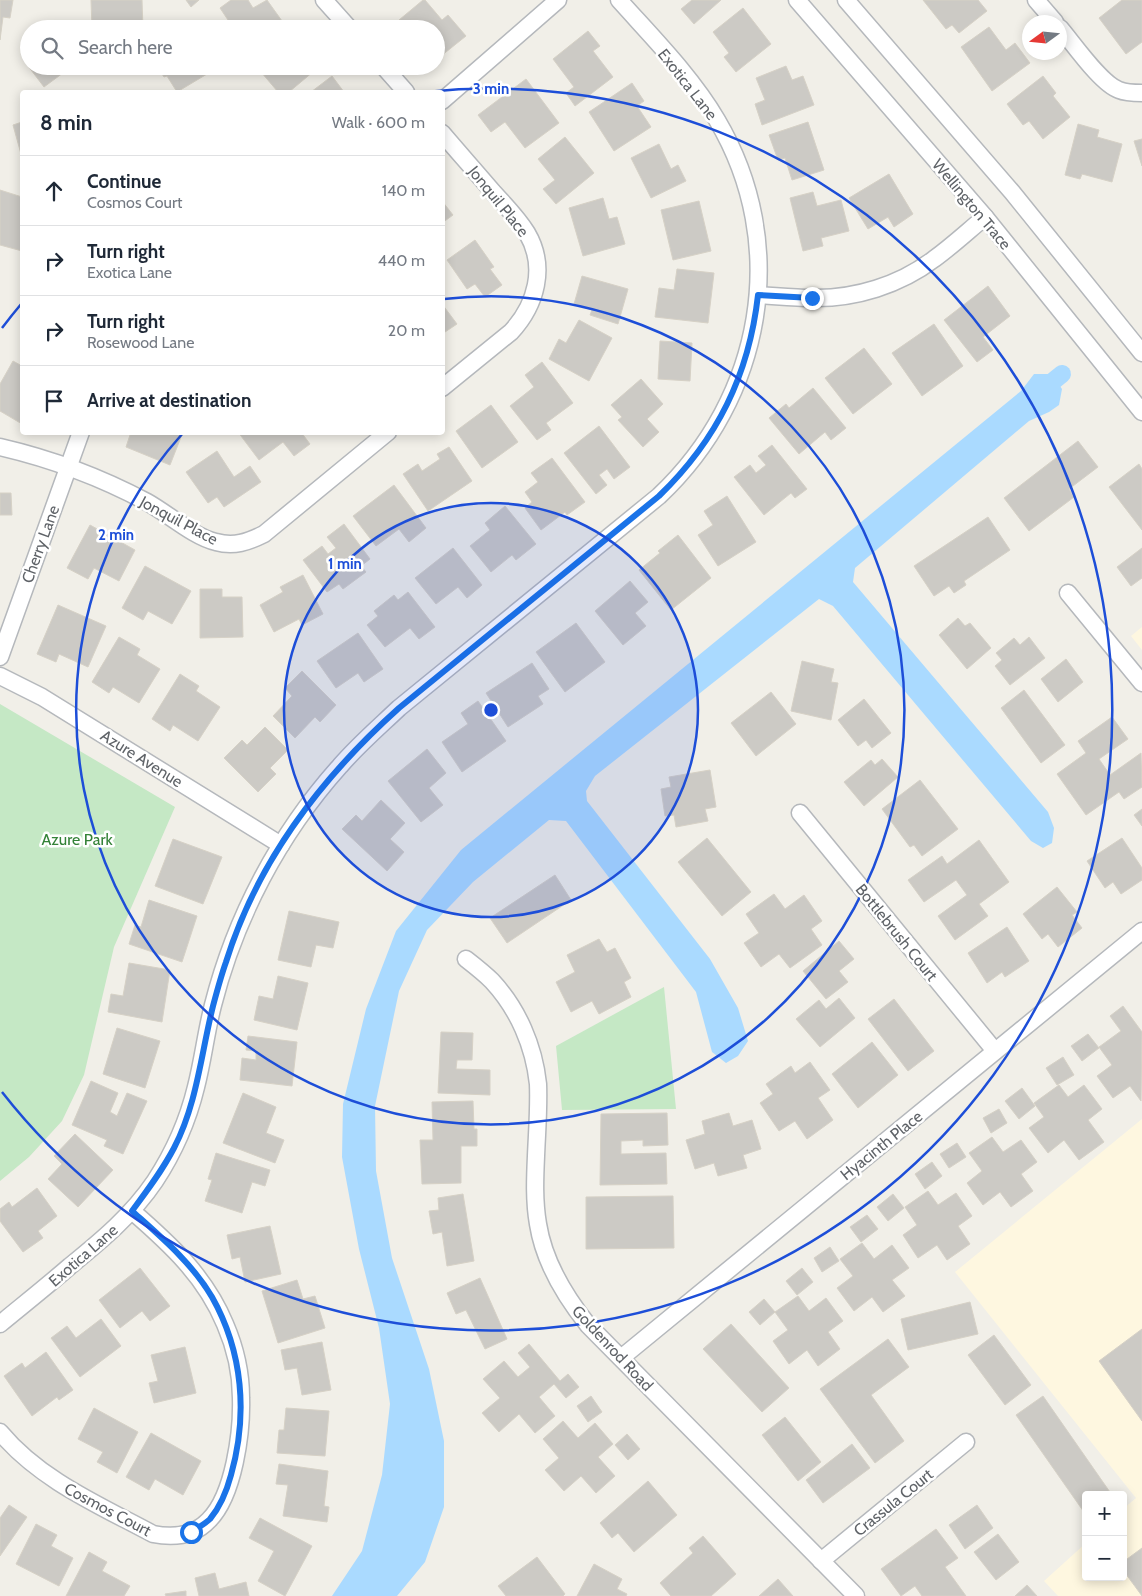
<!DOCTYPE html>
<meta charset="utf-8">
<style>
body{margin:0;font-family:Cabin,sans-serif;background:#f6f6f7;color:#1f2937}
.controls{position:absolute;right:15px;bottom:15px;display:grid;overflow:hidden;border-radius:5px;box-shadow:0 2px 12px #0003}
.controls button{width:45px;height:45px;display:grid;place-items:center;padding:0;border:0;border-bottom:1px solid #e0e1e3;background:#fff;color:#1f2937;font:25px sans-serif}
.compass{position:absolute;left:1022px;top:15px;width:45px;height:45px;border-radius:50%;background:#fff;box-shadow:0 2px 12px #0003;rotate:255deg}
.stop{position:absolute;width:15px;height:15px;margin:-11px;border:4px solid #1a73e8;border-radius:50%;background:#fff}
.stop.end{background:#1a73e8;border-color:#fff;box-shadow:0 1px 5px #0008}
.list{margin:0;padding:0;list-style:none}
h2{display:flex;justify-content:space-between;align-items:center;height:65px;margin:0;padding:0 20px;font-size:21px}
h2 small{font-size:16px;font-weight:400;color:#747a83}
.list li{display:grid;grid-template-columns:32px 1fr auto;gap:15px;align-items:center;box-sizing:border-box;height:70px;padding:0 20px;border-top:1px solid #e0e1e3}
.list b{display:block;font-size:19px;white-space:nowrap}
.list p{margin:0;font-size:16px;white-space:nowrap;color:#747a83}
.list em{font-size:16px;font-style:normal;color:#747a83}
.icon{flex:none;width:28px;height:28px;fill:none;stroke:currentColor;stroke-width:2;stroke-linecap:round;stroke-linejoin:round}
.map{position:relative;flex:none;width:1142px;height:1596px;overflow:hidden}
.search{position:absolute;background:#fff;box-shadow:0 2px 12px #0003;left:20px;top:20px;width:425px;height:55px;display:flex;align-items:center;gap:12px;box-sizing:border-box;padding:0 18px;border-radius:28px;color:#747a83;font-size:19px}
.panel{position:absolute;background:#fff;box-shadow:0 2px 12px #0003;left:20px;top:90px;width:425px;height:345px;border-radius:5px}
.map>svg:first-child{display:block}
</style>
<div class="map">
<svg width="1142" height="1596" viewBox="0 0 1142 1596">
<rect width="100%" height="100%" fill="#f1efe8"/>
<g fill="#fef7e0">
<path d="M1142 627V650L1131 636Z"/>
<path d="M1142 1119V1596H1058L1044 1581 1086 1543V1577H1123V1509L1136 1498 955 1272Z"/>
</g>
<g fill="#c5e8c5">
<path d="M0 704 175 807 114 947 84 1075 62 1121 29 1157 0 1181Z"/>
<path d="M664 987 676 1109 562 1110 556 1046Z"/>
</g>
<path fill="#aadaff" d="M1034 374H1051L1062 389 1059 405 1049 412 1029 421 855 568 853 582 1048 812 1054 828 1052 843 1043 848 1031 841 833 606 819 599 595 776 586 791 587 801 710 959 738 1008 748 1041 738 1056 726 1063 712 1052 696 992 566 821 549 820 473 882 427 930 399 991 375 1106 376 1171 392 1258 429 1369 444 1441V1507L425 1562 397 1596H332L362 1551 382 1475 390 1404 379 1328 359 1249 342 1157 343 1104 366 1009 396 931 461 850 1021 391Z"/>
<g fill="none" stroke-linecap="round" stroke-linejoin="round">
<path stroke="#aadaff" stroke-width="18" d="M1036 395 1062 374"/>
</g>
<g fill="#cccac5" stroke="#d6d1c6">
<path d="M0 0H13L10 18 3 17 0 40Z"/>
<path d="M91 0H142L143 29H92Z"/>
<path d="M186 0H199L191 7Z"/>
<path d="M231 0H248L253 8 267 0 282 21 271 29H234L220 8Z"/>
<path d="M423 0H425L442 20 448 15 466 36 436 60V29H406L399 20Z"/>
<path d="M692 0H721L694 24 681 9Z"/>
<path d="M923 0H978L987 11 959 33 952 25 946 29Z"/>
<path d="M1122 0H1142V42L1126 54 1099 18Z"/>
<path d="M743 8 771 44 736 72 724 57 729 53 713 32Z"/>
<path d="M57 22 62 29H48Z"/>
<path d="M989 27 1006 50 1015 43 1030 63 992 91 961 47Z"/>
<path d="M588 31 600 46 593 51 613 77 575 106 566 93 574 87 553 59Z"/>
<path d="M29 60V66H84L75 73 71 67 44 87 25 62Z"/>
<path d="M157 66H208L212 71 177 92 167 76 164 77Z"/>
<path d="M256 66H320L289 92H278Z"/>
<path d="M786 66 792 80 803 76 814 105 762 125 755 104 765 100 756 78Z"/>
<path d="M332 76 344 92H311Z"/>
<path d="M1043 76 1056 93 1053 96 1070 117 1043 139 1029 121 1023 125 1007 104Z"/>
<path d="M526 79 559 123 525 148 505 122 491 132 478 115Z"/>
<path d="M632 83 644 101 637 106 651 127 614 151 589 112Z"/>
<path d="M22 122V154H21L13 125Z"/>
<path d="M808 122 824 170 792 180 785 158 778 160 769 135Z"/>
<path d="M1078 124 1099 130 1097 137 1122 144 1112 182 1082 174 1080 179 1065 175Z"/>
<path d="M565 137 594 173 556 204 543 189 555 180 538 159Z"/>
<path d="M1142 139V166L1134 141Z"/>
<path d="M659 144 671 169 678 165 686 181 651 198 631 158Z"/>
<path d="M889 174 913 214 894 227 888 217 868 229 849 198Z"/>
<path d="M0 190 22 197V251L0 245Z"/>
<path d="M813 192 817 206 841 200 849 231 821 238 823 246 803 251 790 198Z"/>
<path d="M603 198 609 219 617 217 625 244 583 256 569 208Z"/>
<path d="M442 201 453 215 442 223Z"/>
<path d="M699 201 711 251 673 260 661 210Z"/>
<path d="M475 240 494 267 490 269 502 285 485 297 475 284 467 289 447 260Z"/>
<path d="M677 269 714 273 708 323 655 317 659 288 674 290Z"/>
<path d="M582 276 628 289 618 324 590 315 592 310 574 304Z"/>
<path d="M988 286 1010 316 983 337 993 350 977 362 944 320Z"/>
<path d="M442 304 457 324 442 334Z"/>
<path d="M579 320 612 338 589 381 549 359 559 339 566 343Z"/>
<path d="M934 324 963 366 922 396 892 353Z"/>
<path d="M660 341 692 343 690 381 658 379Z"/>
<path d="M864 348 892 384 853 414 825 378Z"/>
<path d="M13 361 22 366V424L0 411V384Z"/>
<path d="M542 362 573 403 546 423 551 430 537 440 510 406 534 387 525 375Z"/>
<path d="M641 379 663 404 647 419 659 432 643 447 618 420 622 417 611 405Z"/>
<path d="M813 388 846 428 831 440 825 432 799 454 769 418 786 404 789 408Z"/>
<path d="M491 405 518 442 482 468 456 431Z"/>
<path d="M599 426 630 467 614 479 607 469 599 475 607 485 596 494 564 453Z"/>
<path d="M131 432H183L170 465 126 447Z"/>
<path d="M238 432H301L310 444 294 456 283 442 259 460Z"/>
<path d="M1078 441 1098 467 1069 489 1074 497 1029 531 1004 498Z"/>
<path d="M772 445 807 489 795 498 791 493 764 515 734 477 750 465 756 473 766 465 758 456Z"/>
<path d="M449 447 472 481 428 511 403 474 418 464 422 471 440 459 437 454Z"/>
<path d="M217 451 234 477 250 466 261 482 224 507 217 497 208 503 186 472Z"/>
<path d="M552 458 585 502 567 515 565 512 541 530 525 508 532 502 525 492 538 482 531 473Z"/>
<path d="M1139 464 1142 469V530L1109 487Z"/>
<path d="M394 485 426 528 409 542 399 529 376 546 353 516Z"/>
<path d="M0 493H11L12 515H0Z"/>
<path d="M727 496 756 542 718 566 698 535 713 525 704 511Z"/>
<path d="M505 506 536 544 516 560 512 555 491 572 470 546 490 530 485 523Z"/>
<path d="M988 517 1010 550 964 581 966 585 954 593 949 586 934 596 914 566Z"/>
<path d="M344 524 370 559 361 566 366 572 343 589 339 584 327 592 303 560 322 546 328 554 336 548 327 537Z"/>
<path d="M90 525 135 550 119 581 94 568 88 579 67 568Z"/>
<path d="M678 535 711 578 671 610 639 570 660 553 658 551Z"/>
<path d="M453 548 482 585 467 598 458 587 436 604 415 578Z"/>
<path d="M1142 548V578L1131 586 1117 567Z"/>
<path d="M145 566 191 591 172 624 148 611 143 620 122 608Z"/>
<path d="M303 575 323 614 302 625 299 619 274 632 260 605 283 592 280 587Z"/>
<path d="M630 581 648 602 635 613 646 626 623 645 595 611Z"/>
<path d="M200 589H222V597H242L243 637 200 638Z"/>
<path d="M408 592 435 627 419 639 410 628 385 647 367 625 378 616 374 611 394 595 398 600Z"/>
<path d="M58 605 106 626 88 667 59 654 56 662 37 654Z"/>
<path d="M958 618 965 626 970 623 991 648 967 669 939 635Z"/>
<path d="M576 623 605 662 565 692 536 652Z"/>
<path d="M358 633 383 669 364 682 358 673 336 688 317 661Z"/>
<path d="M119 637 140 649 137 655 160 669 139 703 113 687 109 693 92 682Z"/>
<path d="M1029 637 1045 658 1010 685 995 666 1002 660 996 653 1014 638 1020 645Z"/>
<path d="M1066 659 1083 682 1058 702 1041 679Z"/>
<path d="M802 661 834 669 831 682 838 683 831 720 791 711Z"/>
<path d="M532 663 549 689 538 696 543 704 508 727 486 693Z"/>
<path d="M302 671 336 705 320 722 315 717 295 738 273 716 292 696 285 688Z"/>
<path d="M180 674 199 686 196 691 220 707 198 741 173 725 170 731 152 719Z"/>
<path d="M1024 690 1065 745 1041 763 1001 708Z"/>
<path d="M771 692 796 724 756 756 731 723Z"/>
<path d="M864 699 891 733 872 748 866 740 858 746 838 720Z"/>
<path d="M478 701 506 741 462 772 442 742 468 724 461 713Z"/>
<path d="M1112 717 1128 739 1099 759 1110 775 1141 753 1142 787 1124 799 1119 792 1086 815 1057 774 1086 753 1078 741Z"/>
<path d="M265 727 288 750 270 768 276 774 258 792 224 758 242 740 247 745Z"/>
<path d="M427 749 446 773 429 788 443 805 421 822 388 781Z"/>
<path d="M882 759 898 777 864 806 844 782 871 760 875 765Z"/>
<path d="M710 770 716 807 705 809 708 821 676 827 674 815 665 816 661 789 671 787 669 777Z"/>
<path d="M920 780 958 829 922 856 914 845 910 847 882 809Z"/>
<path d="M381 800 405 823 390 839 404 852 387 871 342 829 356 815 362 821Z"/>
<path d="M1142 809V826L1134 815Z"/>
<path d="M707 838 751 892 722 916 678 862Z"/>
<path d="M1122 838 1142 868V880L1121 894 1113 882 1105 888 1087 861Z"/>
<path d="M173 839 222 857 203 904 155 886Z"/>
<path d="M979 840 1009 882 979 904 988 916 955 940 938 916 967 895 956 880 924 902 908 880 942 856 947 864Z"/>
<path d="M555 875 571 900 507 943 490 918Z"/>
<path d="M1057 887 1077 912 1072 915 1082 928 1058 947 1048 934 1042 939 1023 914Z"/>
<path d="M774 894 785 909 804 895 822 921 811 929 822 945 790 968 779 954 761 967 744 943 759 933 746 914Z"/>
<path d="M149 900 197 916 182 962 129 944 135 925 141 927Z"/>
<path d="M289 911 339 922 333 948 316 945 311 967 278 960Z"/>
<path d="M1007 927 1029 961 1005 977 1002 972 987 983 968 953Z"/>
<path d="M599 939 607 952 615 948 631 978 624 982 631 997 599 1014 592 1001 571 1012 556 982 575 972 567 955Z"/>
<path d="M839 941 854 959 839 971 848 982 826 999 803 971Z"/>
<path d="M129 963 170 970 162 1022 108 1012 111 994 123 996Z"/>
<path d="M278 976 308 983 297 1030 254 1020 259 996 273 999Z"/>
<path d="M839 998 855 1018 820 1047 796 1019 819 1000 826 1009Z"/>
<path d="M894 999 934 1051 908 1071 868 1019Z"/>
<path d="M1123 1006 1142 1032 1141 1101 1130 1086 1113 1098 1097 1076 1112 1065 1099 1047 1121 1031 1110 1016Z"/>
<path d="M117 1028 160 1041 145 1088 103 1074Z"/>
<path d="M441 1032 473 1033 472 1060H457L456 1069 490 1070V1095L438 1093Z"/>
<path d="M1088 1034 1099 1048 1082 1061 1071 1046Z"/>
<path d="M248 1036 297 1042 292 1086 240 1080 242 1058 256 1060V1051L246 1050Z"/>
<path d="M872 1042 898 1075 858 1108 832 1074Z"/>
<path d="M1063 1057 1074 1075 1057 1085 1046 1068Z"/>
<path d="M810 1062 830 1090 818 1098 833 1120 807 1139 795 1121 779 1131 760 1103 773 1094 766 1084 791 1066 795 1073Z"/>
<path d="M91 1081 118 1093 110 1112 117 1116 127 1093 147 1101 123 1154 104 1146 107 1140 72 1125Z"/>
<path d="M1059 1085 1068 1097 1084 1085 1102 1109 1088 1120 1104 1142 1079 1160 1064 1140 1048 1153 1029 1128 1044 1117 1034 1103Z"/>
<path d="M1022 1088 1035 1106 1019 1119 1005 1101Z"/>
<path d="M243 1093 276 1107 266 1133 284 1140 275 1163 223 1143Z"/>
<path d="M473 1101 474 1129H477V1146H461V1183L422 1184 420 1140H433L432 1102Z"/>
<path d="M999 1109 1007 1123 991 1133 983 1118Z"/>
<path d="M667 1113 668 1145 643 1146V1140L621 1141V1154L666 1153 667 1184 600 1185 601 1114Z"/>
<path d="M729 1113 733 1126 752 1120 761 1149 743 1155 747 1168 718 1176 714 1163 695 1169 686 1140 705 1134 702 1121Z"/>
<path d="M75 1134 113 1170 78 1207 48 1179 62 1164 54 1156Z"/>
<path d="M992 1137 1003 1152 1021 1140 1037 1162 1021 1174 1033 1191 1011 1207 1000 1192 983 1205 967 1183 982 1171 969 1153Z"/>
<path d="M957 1143 966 1157 949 1168 940 1154Z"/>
<path d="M216 1153 270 1170 265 1186 252 1182 242 1213 205 1201 212 1180 208 1179Z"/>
<path d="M932 1162 942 1176 925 1189 915 1174Z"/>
<path d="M37 1188 57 1216 38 1231 43 1238 23 1252 0 1221V1209L9 1202 12 1207Z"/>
<path d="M928 1191 938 1205 956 1193 972 1216 958 1226 970 1244 947 1260 937 1245 918 1258 903 1235 917 1225 905 1207Z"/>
<path d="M463 1194 474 1261 447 1266 442 1232 433 1234 429 1211 439 1210 438 1198Z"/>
<path d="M893 1194 904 1208 888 1221 877 1207Z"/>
<path d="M673 1196 674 1248 586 1249V1197Z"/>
<path d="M867 1215 878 1229 861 1242 850 1227Z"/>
<path d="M270 1226 281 1274 245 1282 240 1257 232 1259 227 1235Z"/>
<path d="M862 1243 874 1259 892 1245 909 1268 892 1280 905 1296 883 1312 872 1297 854 1311 837 1288 853 1276 840 1259Z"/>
<path d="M830 1247 839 1261 822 1272 814 1258Z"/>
<path d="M140 1268 170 1306 150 1321 142 1311 120 1328 99 1300Z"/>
<path d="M802 1268 813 1282 797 1295 786 1281Z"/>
<path d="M480 1278 507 1339 485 1349 466 1310 456 1314 447 1293Z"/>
<path d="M297 1280 303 1299 315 1296 325 1328 278 1343 262 1291Z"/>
<path d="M798 1296 809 1311 826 1298 843 1321 828 1332 840 1349 818 1366 807 1350 789 1364 773 1341 788 1330 775 1312Z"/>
<path d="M764 1299 775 1312 760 1325 749 1312Z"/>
<path d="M970 1302 978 1334 908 1350 901 1319Z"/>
<path d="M101 1319 121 1346 80 1377 51 1338 67 1326 76 1338Z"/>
<path d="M731 1324 789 1388 762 1412 703 1349Z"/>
<path d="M1142 1329V1421L1099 1361Z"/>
<path d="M994 1335 1031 1385 1005 1405 968 1355Z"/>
<path d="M888 1339 909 1367 871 1395 904 1441 875 1463 820 1389Z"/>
<path d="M322 1342 331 1390 302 1395 297 1368 285 1370 281 1350Z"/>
<path d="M529 1344 560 1381 568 1374 579 1387 566 1398 554 1384 539 1397 555 1416 535 1433 519 1414 499 1432 482 1413 500 1398 483 1379 504 1361 518 1377 530 1367 518 1353Z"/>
<path d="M185 1347 196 1393 154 1403 149 1383 158 1381 151 1355Z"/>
<path d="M46 1352 73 1390 59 1400 57 1397 32 1416 4 1376 22 1363 25 1368Z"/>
<path d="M591 1396 602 1412 588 1422 577 1406Z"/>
<path d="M1043 1396 1112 1495H1086V1515L1016 1415Z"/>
<path d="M94 1408 138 1432 117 1473 97 1462 103 1452 78 1439Z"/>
<path d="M286 1408 329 1411 325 1456 277 1453 279 1430H284Z"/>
<path d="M785 1417 821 1462 798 1481 762 1435Z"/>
<path d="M563 1421 578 1438 595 1423 613 1444 598 1457 615 1476 596 1493 581 1476 564 1491 545 1470 559 1458 543 1439Z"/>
<path d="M151 1433 201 1461 183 1495 155 1479 149 1490 126 1477Z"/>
<path d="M627 1434 640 1449 628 1460 615 1445Z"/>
<path d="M852 1444 870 1468 823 1503 806 1480Z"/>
<path d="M279 1464 328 1471 324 1506 329 1507 327 1522 283 1516 288 1485 276 1484Z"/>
<path d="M648 1481 677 1515 634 1552 618 1533 612 1538 600 1523Z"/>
<path d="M9 1505 27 1517 0 1556V1518Z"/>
<path d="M977 1505 993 1528 965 1549 949 1525Z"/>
<path d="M260 1518 312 1546 285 1596 258 1581 274 1551 249 1538Z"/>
<path d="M36 1524 57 1535 51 1546 73 1558 59 1586 16 1564Z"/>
<path d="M936 1529 958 1558 945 1567 966 1596H922L915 1586 901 1596 881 1569Z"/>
<path d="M998 1534 1019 1562 996 1580 974 1552Z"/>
<path d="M703 1536 736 1574 711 1596H671L660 1583 693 1553 689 1548Z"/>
<path d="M1142 1548V1596L1123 1570V1562Z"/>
<path d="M89 1552 107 1562 102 1571 130 1586 124 1596H66Z"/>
<path d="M537 1557 565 1594 563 1596H506L498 1586Z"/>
<path d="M594 1564 622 1579 617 1589 627 1594 626 1596H577Z"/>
<path d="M215 1573 219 1589 246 1582 249 1596H199L195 1578Z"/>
<path d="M778 1579 793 1596H759Z"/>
<path d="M1027 1585 1037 1596H1015Z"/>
<path d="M186 1591V1596H166L165 1594Z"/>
</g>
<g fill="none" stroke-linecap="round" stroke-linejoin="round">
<g stroke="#b5b8bc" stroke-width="19">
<g id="minor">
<path d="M324 0 350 29"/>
<path d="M797 0 985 217 1142 412"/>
<path d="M846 0 1012 192 1142 353"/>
<path d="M1036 0 1055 22"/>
<path d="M1060 28C1073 43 1101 84 1119 90 1126 93 1134 93 1142 93"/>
<path d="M383 66 406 92"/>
<path d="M442 101 558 0"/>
<path d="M442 133C459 153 476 172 493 192 505 205 518 218 527 233 547 267 536 305 511 332L442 388"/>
<path d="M758 295C776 296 794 298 812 298 855 299 900 285 934 259 952 246 968 231 985 217"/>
<path d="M0 447C52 459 100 477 147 502 167 513 194 537 216 542 234 547 248 542 264 534L388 432"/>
<path d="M1068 593 1142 683"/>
<path d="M0 657 81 432"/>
<path d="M0 676 42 697 281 845"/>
<path d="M800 813 995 1051"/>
<path d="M466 959C475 966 484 973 492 981 518 1009 534 1046 538 1084 539 1107 537 1132 536 1156 535 1178 534 1201 538 1224 544 1262 564 1295 588 1325L856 1596"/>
<path d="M0 1324C23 1305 47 1286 70 1266 102 1240 132 1215 155 1181 174 1152 188 1120 196 1087 203 1060 206 1032 213 1005 235 918 279 834 340 766 358 745 379 727 399 708L659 496C763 398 791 245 717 120 691 76 653 38 619 0"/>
<path d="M621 1358 1142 931"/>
<path d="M0 1432C40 1480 99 1505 153 1534 173 1538 194 1536 209 1520 234 1495 242 1432 241 1398 241 1373 235 1347 225 1324 205 1276 170 1244 132 1211"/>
<path d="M821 1561 966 1442"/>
</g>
</g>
<use href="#minor" stroke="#fff" stroke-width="16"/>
</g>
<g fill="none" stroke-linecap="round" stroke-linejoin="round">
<path stroke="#1a73e8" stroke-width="6" d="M191 1532C197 1528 205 1524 210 1519 220 1507 227 1490 231 1475 248 1415 243 1352 212 1297 192 1263 161 1237 132 1211 147 1191 162 1171 174 1148 197 1104 201 1054 213 1006 217 991 221 976 226 962 257 862 322 777 399 708L659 496C717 440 749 375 758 295L812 298"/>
</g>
<circle cx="491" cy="710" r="207" fill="#1d4ed8" fill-opacity=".12"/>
<g fill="none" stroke="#1d4ed8" stroke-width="2.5">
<circle cx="491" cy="710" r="207"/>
<path d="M444 299A414 414 0 1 1 183 433"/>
<path d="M2 328A621 621 0 0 1 22 303M426 92A621 621 0 1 1 2 1092"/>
</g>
<g text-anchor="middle" stroke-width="5" stroke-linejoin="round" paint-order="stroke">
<g font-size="16" fill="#5f6368" stroke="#fff">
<text transform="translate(688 84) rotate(52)" y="6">Exotica Lane</text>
<text transform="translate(499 201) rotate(51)" y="6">Jonquil Place</text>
<text transform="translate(972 204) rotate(50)" y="6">Wellington Trace</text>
<text transform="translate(179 520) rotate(28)" y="6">Jonquil Place</text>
<text transform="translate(40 544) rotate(-70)" y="6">Cherry Lane</text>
<text transform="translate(142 758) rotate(32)" y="6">Azure Avenue</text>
<text transform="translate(897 932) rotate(51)" y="6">Bottlebrush Court</text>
<text transform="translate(881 1145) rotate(-39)" y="6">Hyacinth Place</text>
<text transform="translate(83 1255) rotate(-41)" y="6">Exotica Lane</text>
<text transform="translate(613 1348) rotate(47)" y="6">Goldenrod Road</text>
<text transform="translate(893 1502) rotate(-39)" y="6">Crassula Court</text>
<text transform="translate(108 1509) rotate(28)" y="6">Cosmos Court</text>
</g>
<g font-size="16" fill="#348238" stroke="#fff">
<text x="77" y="845">Azure Park</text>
</g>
</g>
<circle cx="491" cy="710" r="8" fill="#1d4ed8" stroke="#fff" stroke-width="2.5"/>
<g font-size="15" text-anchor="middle" font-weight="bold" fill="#1d4ed8" stroke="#fff" stroke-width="5" stroke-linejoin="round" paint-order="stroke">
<text x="491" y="94">3 min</text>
<text x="116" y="540">2 min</text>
<text x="345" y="569">1 min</text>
</g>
</svg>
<div class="controls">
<button>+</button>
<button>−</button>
</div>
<svg class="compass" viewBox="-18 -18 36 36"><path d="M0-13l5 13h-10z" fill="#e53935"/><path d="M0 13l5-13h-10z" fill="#747a83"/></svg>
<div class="stop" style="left:191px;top:1532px"></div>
<div class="stop end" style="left:812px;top:298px"></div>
<div class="search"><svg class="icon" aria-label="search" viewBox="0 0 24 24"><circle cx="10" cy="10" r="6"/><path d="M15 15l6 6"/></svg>Search here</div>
<section class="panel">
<h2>8 min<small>Walk · 600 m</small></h2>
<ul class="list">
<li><svg class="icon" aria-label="ahead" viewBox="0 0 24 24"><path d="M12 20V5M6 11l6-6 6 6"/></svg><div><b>Continue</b><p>Cosmos Court</p></div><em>140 m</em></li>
<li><svg class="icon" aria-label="right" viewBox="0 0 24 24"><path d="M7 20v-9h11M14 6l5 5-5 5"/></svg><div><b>Turn right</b><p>Exotica Lane</p></div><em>440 m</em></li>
<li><svg class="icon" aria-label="right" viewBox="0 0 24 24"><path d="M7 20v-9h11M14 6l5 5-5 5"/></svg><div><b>Turn right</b><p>Rosewood Lane</p></div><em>20 m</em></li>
<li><svg class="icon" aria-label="arrive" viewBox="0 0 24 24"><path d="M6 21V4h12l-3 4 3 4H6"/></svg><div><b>Arrive at destination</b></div></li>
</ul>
</section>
</div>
